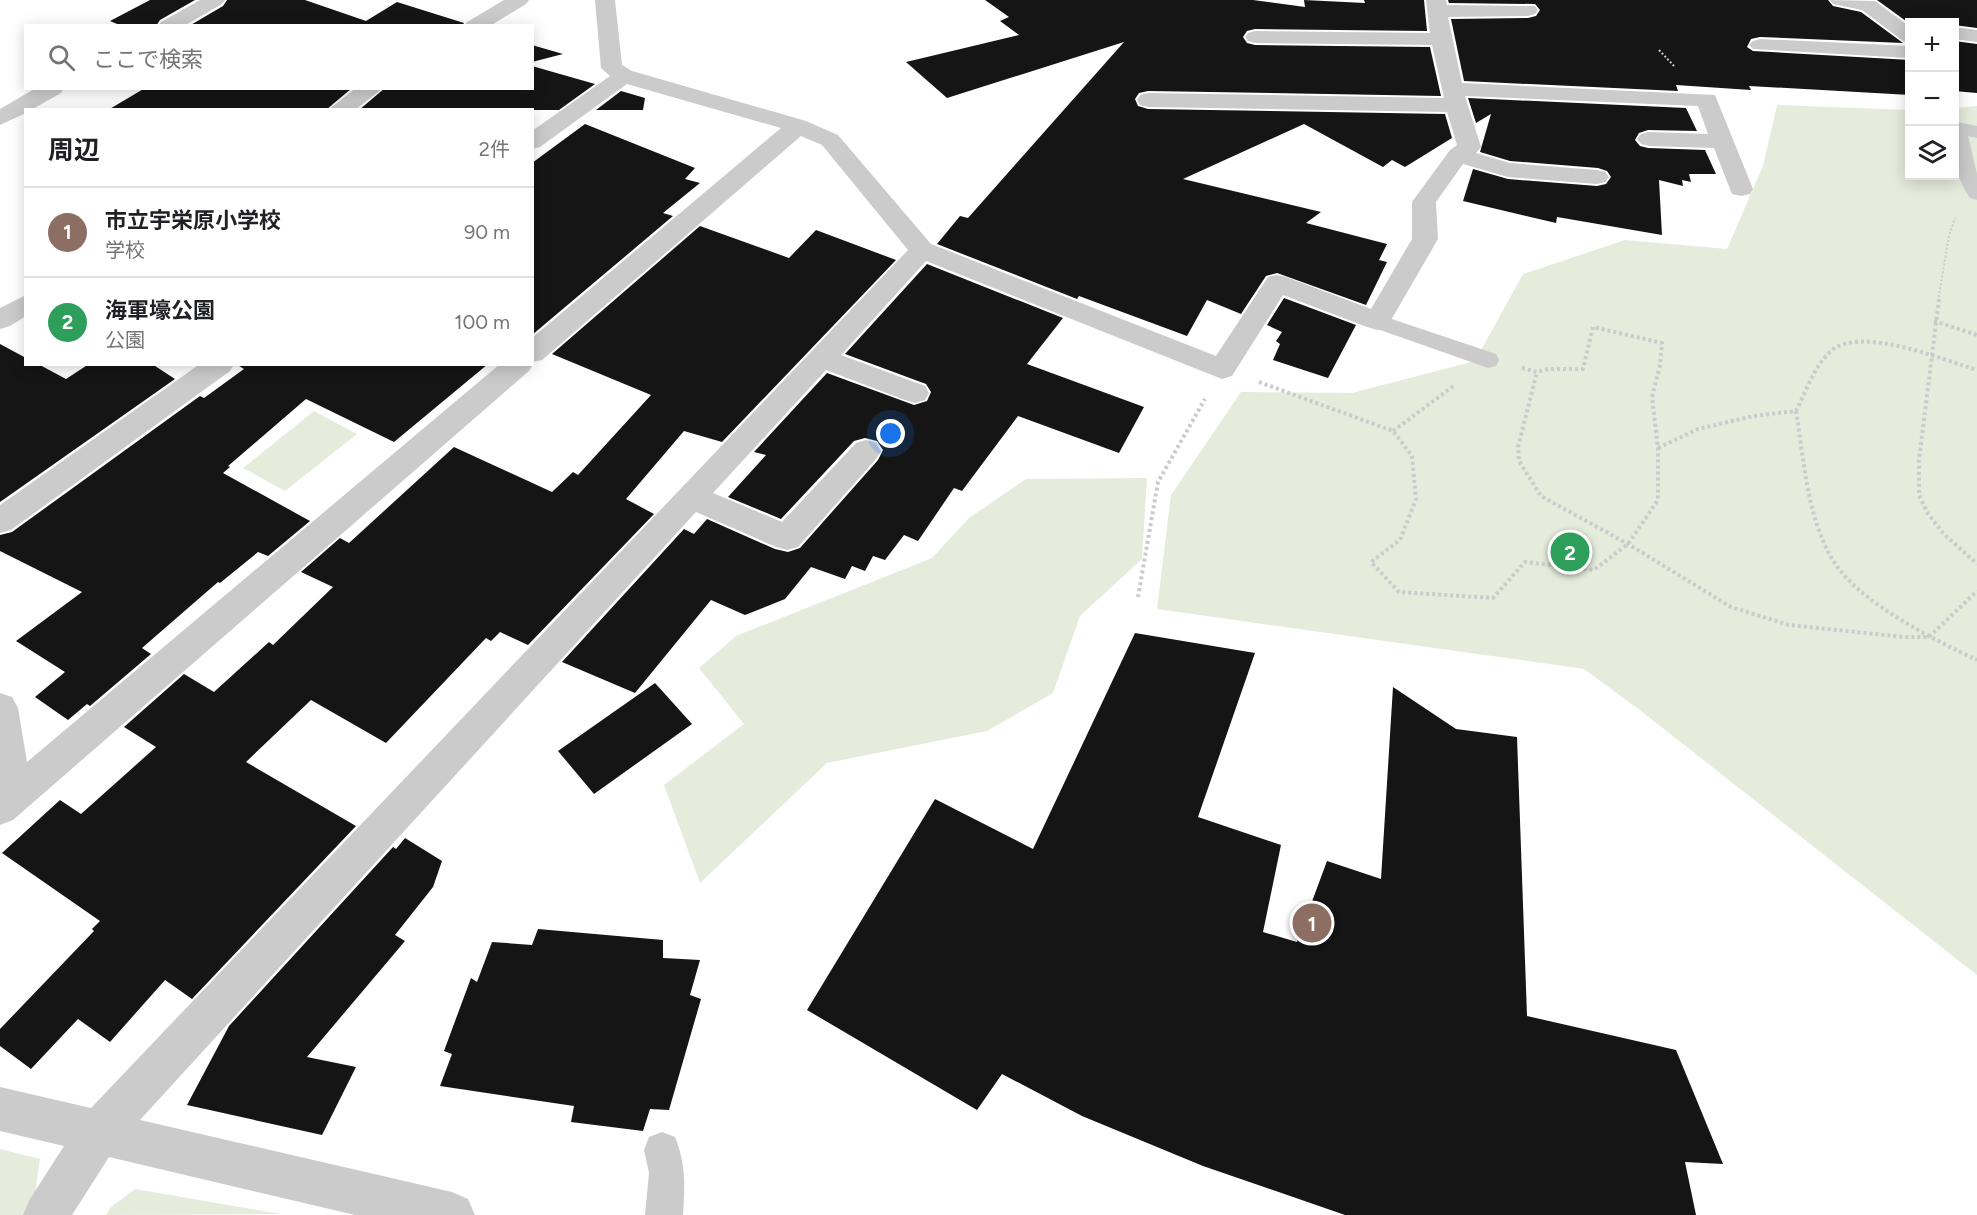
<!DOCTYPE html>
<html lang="ja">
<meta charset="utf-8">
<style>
body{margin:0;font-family:Figtree,"Noto Sans JP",sans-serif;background:#f6f6f6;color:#202124}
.controls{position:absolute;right:18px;top:18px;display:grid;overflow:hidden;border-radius:0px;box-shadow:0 3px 15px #0003}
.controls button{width:54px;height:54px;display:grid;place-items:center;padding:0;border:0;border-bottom:2px solid #e0e0e0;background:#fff;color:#202124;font:30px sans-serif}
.you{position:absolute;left:891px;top:434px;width:21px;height:21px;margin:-15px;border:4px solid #fff;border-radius:50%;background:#1a73e8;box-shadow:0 0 0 9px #1a73e833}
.badge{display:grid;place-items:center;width:39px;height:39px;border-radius:50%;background:#0b8043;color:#fff;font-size:20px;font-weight:700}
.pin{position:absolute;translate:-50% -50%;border:3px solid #fff;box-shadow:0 2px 6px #0006}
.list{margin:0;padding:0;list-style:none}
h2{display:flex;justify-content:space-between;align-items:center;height:78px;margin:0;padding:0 24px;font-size:26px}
h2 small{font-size:20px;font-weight:400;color:#757577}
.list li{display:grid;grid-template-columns:39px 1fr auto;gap:18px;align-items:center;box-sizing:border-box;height:90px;padding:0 24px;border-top:2px solid #e0e0e0}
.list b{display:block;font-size:22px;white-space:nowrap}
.list p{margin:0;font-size:20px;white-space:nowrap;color:#757577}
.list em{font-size:20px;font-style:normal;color:#757577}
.icon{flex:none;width:33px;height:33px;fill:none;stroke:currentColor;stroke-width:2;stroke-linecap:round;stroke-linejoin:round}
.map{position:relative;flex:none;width:1977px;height:1215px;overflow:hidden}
.search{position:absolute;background:#fff;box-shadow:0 3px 15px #0003;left:24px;top:24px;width:510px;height:66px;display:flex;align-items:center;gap:15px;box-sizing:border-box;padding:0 21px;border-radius:0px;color:#757577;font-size:22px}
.panel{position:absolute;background:#fff;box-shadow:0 3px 15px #0003;left:24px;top:108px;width:510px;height:258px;border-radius:0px}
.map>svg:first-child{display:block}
</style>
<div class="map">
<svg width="1977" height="1215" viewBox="0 0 1977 1215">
<rect width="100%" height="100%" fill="#fff"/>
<g fill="#e5ecdc">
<path d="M1777 105 1909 110 1910 176H1954L1955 108 1977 106V975L1641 711 1584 669 1157 609 1171 495 1241 392 1352 393 1475 361 1523 274 1625 240 1727 249 1763 166Z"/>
<path d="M314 411 357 434 285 491 243 468Z"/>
<path d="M1147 478 1142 559 1080 616 1053 693 987 731 827 763 700 883 664 785 744 724 699 668 736 636 932 558 969 518 1026 479Z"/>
<path d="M0 1149 40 1159 34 1201 25 1215H0Z"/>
<path d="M135 1189 281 1214 106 1215 111 1207Z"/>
</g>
<g fill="#151515">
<path d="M150 0H195L160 20 156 26H122L110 21Z"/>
<path d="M227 0H305L366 21 397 2 464 23 462 26H189L223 6Z"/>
<path d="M985 0H1253L1305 7 1304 0 1365 3 1364 0H1424L1427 31 1255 29 1247 31 1243 37 1247 43 1255 45 1430 47 1441 96 1148 91 1139 93 1135 99 1138 106 1148 109 1445 114 1452 138 1405 167 1392 160 1383 167 1304 124 1183 179 1321 212 1306 223 1387 244 1379 260 1387 262 1366 305 1277 273 1266 276 1241 314 1207 300 1187 336 1079 296 1077 299 937 244 960 216 968 218 1124 42 947 98 906 62 1019 35 1000 21 1009 17Z"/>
<path d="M1448 0H1828L1833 6 1861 12 1903 43 1760 37 1751 39 1747 47 1753 51 1910 60V95L1749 86 1751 90 1676 85 1678 91 1464 81 1451 19 1528 18 1536 16 1540 10 1535 4 1449 3Z"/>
<path d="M1877 0H1977V28L1954 25V22L1910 24Z"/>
<path d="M1954 41 1977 44V93L1954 91Z"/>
<path d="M532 45 563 54 532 62Z"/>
<path d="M532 66 595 84 559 110H359L385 88H532Z"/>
<path d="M145 88H352L326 110H108Z"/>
<path d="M621 91 645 98 643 110H596Z"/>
<path d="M1468 98 1686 108 1697 131 1648 130 1639 133 1635 140 1640 146 1648 148 1705 150 1716 174H1689L1691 182 1682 180 1683 186 1659 180 1662 235 1557 217 1556 223 1463 201 1473 169 1508 179 1597 186 1606 184 1611 177 1607 171 1598 168 1510 161 1480 152 1491 114 1476 123Z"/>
<path d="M585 124 695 168 685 179 700 183 663 213 673 216 532 335V163Z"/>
<path d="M700 226 789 258 816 230 896 260 722 442 684 431 626 499 654 514 528 645 500 632 491 641 486 638 386 743 311 700 246 762 356 826 192 999 165 980 110 1042 78 1019 31 1069 0 1046V1029L94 931 92 929 100 921 2 853 60 800 81 814 156 747 124 727 184 674 214 692 269 642 273 645 333 587 301 572 340 538 349 543 454 447 552 492 573 472 578 475 651 395 552 354Z"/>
<path d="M927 264 1063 318 1027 364 1144 407 1119 453 1018 416 962 491 954 488 918 541 904 535 885 560 873 556 865 571 852 566 845 579 811 567 785 599 745 615 711 600 635 693 562 662 684 529 694 534 707 519 775 549 788 552 800 548 878 460 883 450 877 441 865 438 854 441 781 519 728 497 766 455 754 452 827 373 914 405 927 401 931 392 926 384 845 354Z"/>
<path d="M1284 298 1356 325 1328 378 1273 360 1280 344 1276 341 1282 332 1267 325Z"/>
<path d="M0 344 26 358V364H38L66 379 89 364H152L175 379 0 502Z"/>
<path d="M236 364H488L394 442 306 399 228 466 230 467 223 473 310 521 268 556 258 552 220 583 218 582 142 648 151 654 90 706 87 704 68 720 35 697 65 672 16 641 82 592 0 551V535L12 532 200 396 204 398 244 369Z"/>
<path d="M1135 633 1255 653 1198 817 1281 845 1263 932 1297 942 1327 861 1381 879 1393 687 1456 729 1517 737 1527 1016 1676 1050 1723 1164 1685 1162 1696 1215H1345L1203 1166 1082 1116 1002 1074 977 1110 807 1010 935 799 1033 849Z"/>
<path d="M655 683 692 724 594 794 558 751Z"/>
<path d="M405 838 442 861 433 887 395 935 405 941 307 1057 356 1067 322 1135 187 1105 229 1026 393 847 396 849Z"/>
<path d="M538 929 663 940V958L700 960 690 995 701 999 669 1110 650 1109 643 1131 571 1122 574 1106 440 1086 452 1054 444 1051 471 978 477 982 492 942 532 945Z"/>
</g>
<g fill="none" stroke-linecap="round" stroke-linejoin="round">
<g stroke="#cbcbcb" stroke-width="2" stroke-dasharray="2 2" stroke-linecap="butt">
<path d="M1659 50 1675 67"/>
<path d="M1938 301 1949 236 1955 218"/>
</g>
<g stroke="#cbcbcb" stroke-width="4" stroke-dasharray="3 3" stroke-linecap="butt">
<path d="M1939 299 1919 460V495L1928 514 1943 533 1977 564"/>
<path d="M1934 321 1977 335"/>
<path d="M1522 368 1537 372 1518 447 1519 461 1541 496 1628 544 1731 607 1789 625 1904 637H1929L1977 591"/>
<path d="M1259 382 1393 431 1412 456 1416 499 1400 540 1371 562 1399 592 1493 598 1525 562 1594 570 1628 544 1658 500V448L1652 397 1660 365 1662 343 1593 327 1583 369H1548L1537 372"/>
<path d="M1796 411C1804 460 1807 519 1834 562 1859 602 1934 640 1977 660"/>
<path d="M1393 431 1455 385"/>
<path d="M1658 448 1698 429 1754 416 1796 411C1806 392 1814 366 1831 351 1861 325 1943 360 1977 370"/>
<path d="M1138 597 1158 482 1205 399"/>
</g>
<g fill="#cbcbcb" fill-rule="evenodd">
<path d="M1957 122 1977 126V138L1968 136 1977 174V200L1970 198C1953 173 1954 153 1954 123Z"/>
<path d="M1377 314 1496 354 1499 360 1496 366 1488 368 1369 326 1366 321 1369 316Z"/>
<path d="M662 1132 675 1137C686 1164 685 1187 683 1215H645L649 1173 644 1150 649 1137Z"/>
</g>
<g fill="#cbcbcb" fill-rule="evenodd">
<path d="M200 0H225L222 4 184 26H158L161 22Z"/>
<path d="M504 0H529L526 4 490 26H464L467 22Z"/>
<path d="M595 0H615L622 65 632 71 806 121 838 135 931 244 1216 356 1268 277 1277 275 1286 277 1371 309 1412 239V202L1450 150 1457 145 1447 112 1148 107 1140 105 1137 100 1140 95 1148 93 1444 98 1432 45 1255 43 1248 41 1245 37 1248 33 1255 31 1430 33 1426 0H1446L1447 5 1535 6 1538 10 1535 14 1528 16 1448 17 1462 83 1715 95 1753 189 1750 194 1741 196 1732 194 1714 148 1649 146 1641 144 1637 139 1641 134 1649 132 1708 134 1698 106 1465 96 1481 147 1476 153 1510 163 1597 170 1605 172 1609 177 1605 182 1597 184 1508 177 1463 164 1436 202 1438 239 1387 327 1377 330 1367 327 1283 295 1232 376 1222 379 926 261 841 355 925 386 929 393 925 400 915 403 905 400 826 370 713 493 782 522 856 443 866 440 876 443 881 451 876 459 798 547 787 550 776 547 696 512 140 1120 452 1192 468 1199 475 1215H355L109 1157 72 1215H23L30 1199 64 1146 0 1131V1087L91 1108 908 250 822 145 801 136 542 360 532 362V338L781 128 627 84 540 147 532 149V131L610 76 601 68Z"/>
<path d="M1830 0 1875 1 1910 27V43L1903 41 1862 10 1833 4Z"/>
<path d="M1954 27 1977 30V42L1954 39Z"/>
<path d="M1760 39 1910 46V58L1753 49 1749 45 1753 41Z"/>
<path d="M36 88H64L61 93 31 110H26V113L0 125V109Z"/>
<path d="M356 88H383L355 110H328Z"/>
<path d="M26 295V316L10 326 0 329V308Z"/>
<path d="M532 363 533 364 529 371 13 820 0 825V693L12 697 18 708 27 762 500 364Z"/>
<path d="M200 364H234L230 371 11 530 0 533V505Z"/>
</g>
</g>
</svg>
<div class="controls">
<button>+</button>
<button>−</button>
<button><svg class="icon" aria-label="layers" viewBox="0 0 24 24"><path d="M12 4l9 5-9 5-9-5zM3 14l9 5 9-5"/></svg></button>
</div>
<div class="you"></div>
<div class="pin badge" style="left:1312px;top:923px;background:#8d6e63">1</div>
<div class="pin badge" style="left:1570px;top:552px;background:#2e9e5b">2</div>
<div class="search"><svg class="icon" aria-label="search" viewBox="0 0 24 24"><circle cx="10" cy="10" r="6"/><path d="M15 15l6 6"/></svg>ここで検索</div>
<section class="panel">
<h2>周辺<small>2件</small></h2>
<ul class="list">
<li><span class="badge" style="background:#8d6e63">1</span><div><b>市立宇栄原小学校</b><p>学校</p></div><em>90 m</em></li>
<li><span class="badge" style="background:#2e9e5b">2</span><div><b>海軍壕公園</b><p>公園</p></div><em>100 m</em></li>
</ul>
</section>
</div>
